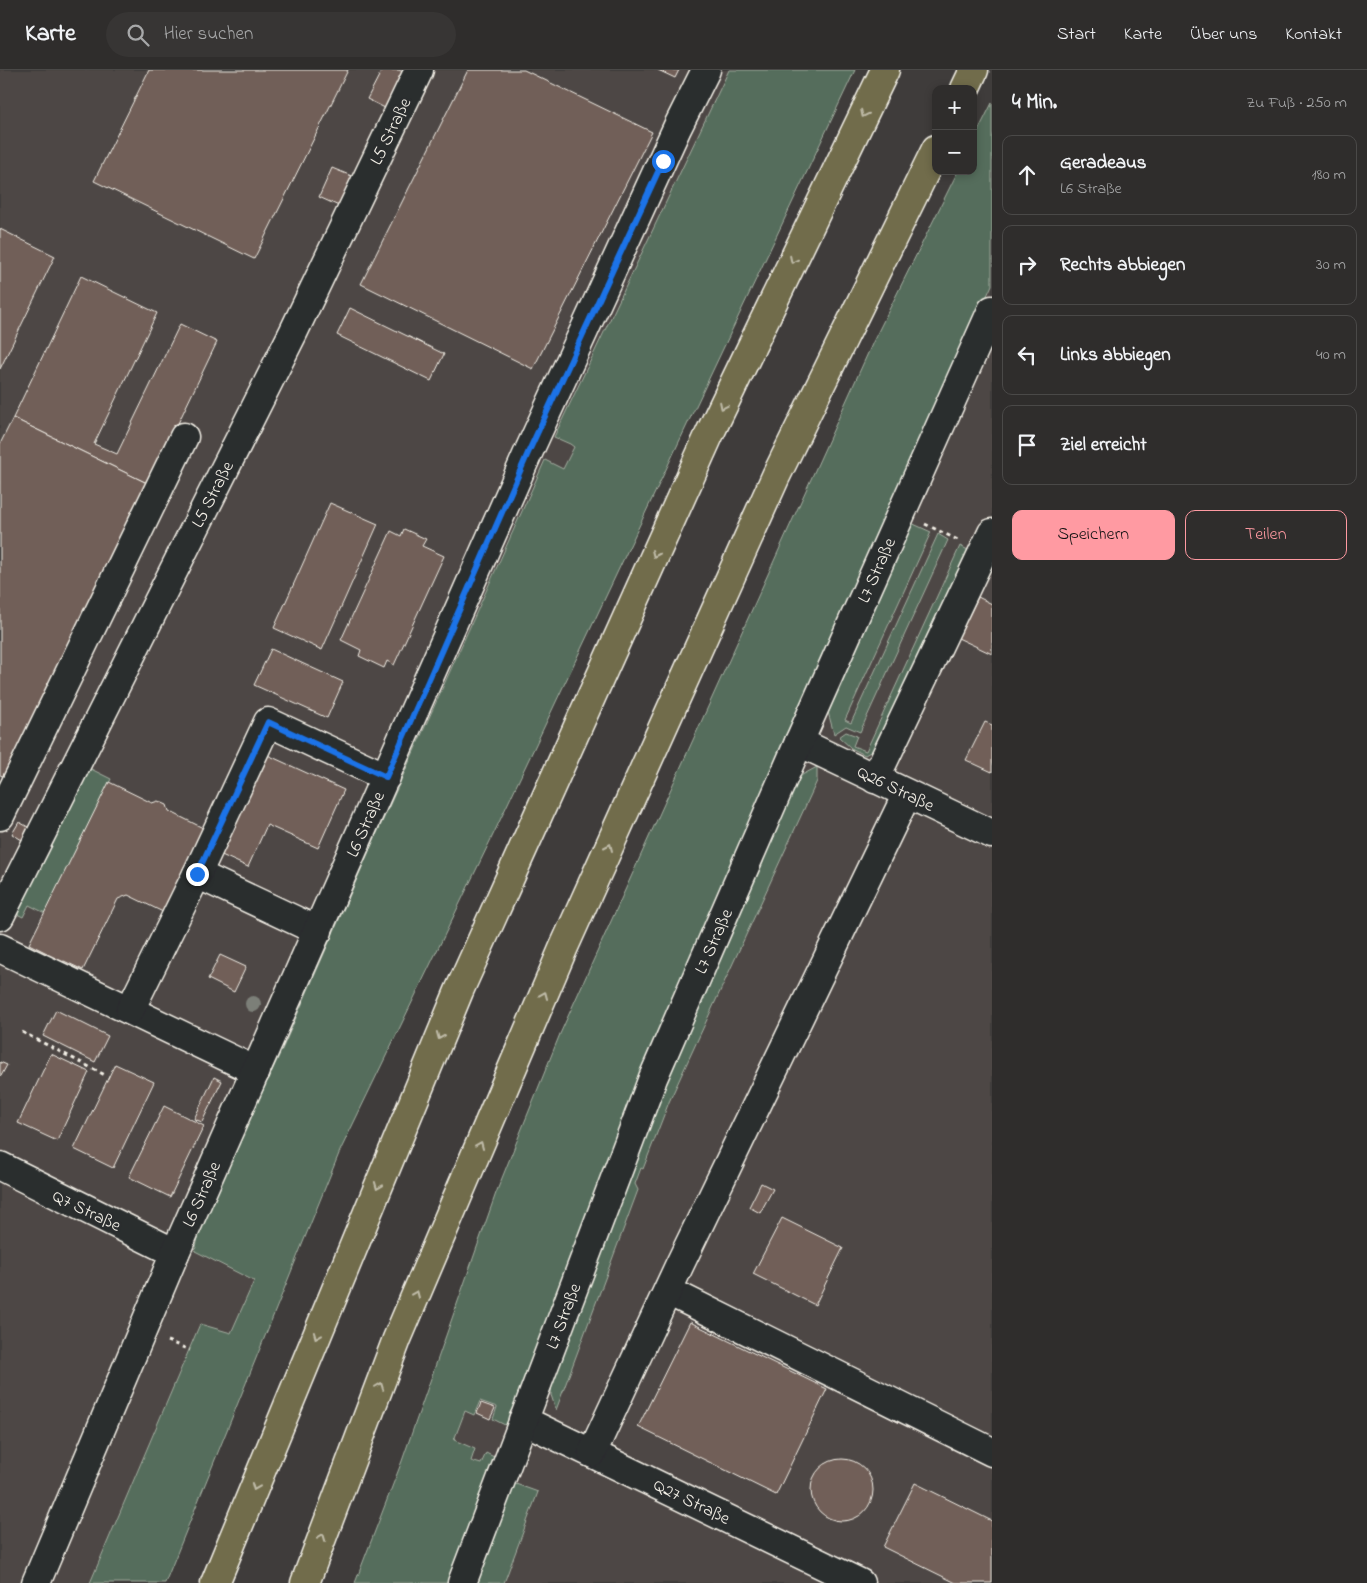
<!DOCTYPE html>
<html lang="de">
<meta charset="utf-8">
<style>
body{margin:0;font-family:"Indie Flower",sans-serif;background:#373534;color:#f1f3f6}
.controls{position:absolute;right:15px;top:15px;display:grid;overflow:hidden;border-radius:10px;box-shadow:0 2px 8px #0003}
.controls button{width:45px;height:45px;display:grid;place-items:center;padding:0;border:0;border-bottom:1px solid #4a4948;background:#2f2d2c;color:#f1f3f6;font:25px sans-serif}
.stop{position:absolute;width:15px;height:15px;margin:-11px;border:4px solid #1a73e8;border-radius:50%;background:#fff}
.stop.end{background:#1a73e8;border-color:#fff;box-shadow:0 1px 5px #0008}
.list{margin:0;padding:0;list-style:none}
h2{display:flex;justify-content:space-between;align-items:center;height:65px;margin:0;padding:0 20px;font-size:21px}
h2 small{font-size:16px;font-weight:400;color:#a7a8a9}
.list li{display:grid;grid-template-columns:32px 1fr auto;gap:15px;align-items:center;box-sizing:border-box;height:80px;margin:0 10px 10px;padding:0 10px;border:1px solid #4a4948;border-radius:10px}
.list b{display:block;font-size:19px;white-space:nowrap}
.list p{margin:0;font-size:16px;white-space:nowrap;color:#a7a8a9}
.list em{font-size:16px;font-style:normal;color:#a7a8a9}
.actions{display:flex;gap:10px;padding:15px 20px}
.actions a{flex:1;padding:11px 0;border:1px solid #ff9aa2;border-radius:10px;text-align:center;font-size:18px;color:#ff9aa2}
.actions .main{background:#ff9aa2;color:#111}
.icon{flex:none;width:28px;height:28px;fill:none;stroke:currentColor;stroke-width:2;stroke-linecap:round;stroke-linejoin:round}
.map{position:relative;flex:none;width:992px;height:1513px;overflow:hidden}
header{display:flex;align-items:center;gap:30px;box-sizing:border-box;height:70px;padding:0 25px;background:#2f2d2c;border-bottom:1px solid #4a4948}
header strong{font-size:24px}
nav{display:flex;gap:28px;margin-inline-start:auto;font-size:18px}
.search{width:350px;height:45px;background:#373534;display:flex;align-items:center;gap:12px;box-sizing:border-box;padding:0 18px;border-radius:28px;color:#a7a8a9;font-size:19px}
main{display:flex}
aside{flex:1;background:#2f2d2c}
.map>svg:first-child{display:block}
</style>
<header>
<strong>Karte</strong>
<div class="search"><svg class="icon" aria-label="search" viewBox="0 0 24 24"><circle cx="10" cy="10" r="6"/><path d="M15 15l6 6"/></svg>Hier suchen</div>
<nav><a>Start</a><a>Karte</a><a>Über uns</a><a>Kontakt</a></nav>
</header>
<main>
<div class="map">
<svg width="992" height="1513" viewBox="0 0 992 1513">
<rect width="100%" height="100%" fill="#3f3c3b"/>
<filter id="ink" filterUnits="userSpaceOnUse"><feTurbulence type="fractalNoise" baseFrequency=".02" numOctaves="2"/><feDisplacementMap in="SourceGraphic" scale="10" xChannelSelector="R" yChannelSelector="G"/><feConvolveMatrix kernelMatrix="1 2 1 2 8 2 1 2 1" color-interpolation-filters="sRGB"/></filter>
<g filter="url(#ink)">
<g fill="#4e4644">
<path d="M0 0H812L235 1270 200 1254 90 1513H0Z"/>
<path d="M992 86V1513H381Z"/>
</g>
<g fill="#556d5b" stroke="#a4afa2">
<path d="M729 0H855L492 767 340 1081 165 1513H90L200 1254 231 1263 254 1211 195 1181 202 1151 284 975 374 770 545 390 563 399 574 377 570 374 554 367Z"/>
<path d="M992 33V215L978 245 511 1358 493 1349 497 1337 480 1331 474 1345 465 1341 454 1370 475 1379 471 1391 481 1394 486 1383 498 1389 452 1513H355L402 1391 496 1123 560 964 873 272 958 101H973V71Z"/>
<path d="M909 452 931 462 845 650 851 653 938 464 948 470 860 662 846 656 834 664 828 642 835 623Z"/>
<path d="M960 476 974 483 879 677 865 685 851 678 839 667 846 662 857 666 853 676 866 681Z"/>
<path d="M87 697 111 709 45 843 29 835 23 847 15 843Z"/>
<path d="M817 697V711L669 1032 643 1099 641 1098 635 1114 638 1120 556 1340 551 1325 552 1309 658 1026 795 714 802 705Z"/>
<path d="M513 1413 538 1422 504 1513H476Z"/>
</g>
<g fill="#715f59" stroke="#f4f1e8">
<path d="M149 0H348L254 189 94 111Z"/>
<path d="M382 0H399L409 5 391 41 367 29Z"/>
<path d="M468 0H524L652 62 533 299 361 214Z"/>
<path d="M658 0H679L675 8Z"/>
<path d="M332 98 354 107 341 137 319 127Z"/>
<path d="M0 159 55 186 0 299Z"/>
<path d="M81 206 157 243 94 374 117 384 180 254 217 272 149 414 13 348Z"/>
<path d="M350 238 444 284 431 311 337 265Z"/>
<path d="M13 348 149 414 7 708 0 705V374Z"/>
<path d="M330 433 378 454 322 580 274 558Z"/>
<path d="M404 459 426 469 422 476 444 486 394 595 387 591 384 598 359 586 361 580 341 570 391 461 401 466Z"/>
<path d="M978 527 992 534V584L958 568Z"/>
<path d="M271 579 343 612 327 648 254 615Z"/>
<path d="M985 652 992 655V702L966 690Z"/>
<path d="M261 682 344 720 318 778 267 755 248 797 215 782Z"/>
<path d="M109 712 152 733 158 731 167 735 169 741 205 759 165 843 128 825 118 829 83 900 64 891 58 894 49 889 47 883 29 874Z"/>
<path d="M19 752 28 757 22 770 12 764Z"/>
<path d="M220 885 246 897 234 922 208 909Z"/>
<path d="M56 940 108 966 95 992 43 966Z"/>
<path d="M51 984 89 1002 57 1071 18 1053Z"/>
<path d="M0 992 7 995 1 1006 0 1005Z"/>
<path d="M115 994 154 1012 113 1098 74 1079Z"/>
<path d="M214 1007 222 1011 202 1052 194 1049Z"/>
<path d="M164 1036 204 1056 170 1127 129 1107Z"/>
<path d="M761 1113 773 1119 760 1143 749 1137Z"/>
<path d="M782 1148 843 1178 815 1235 753 1204Z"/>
<path d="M690 1252 827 1319 776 1425 638 1357Z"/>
<path d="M481 1333 495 1338 490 1349 477 1343Z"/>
<circle cx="842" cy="1420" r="31"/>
<path d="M915 1413 992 1451V1513H956L883 1477Z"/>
</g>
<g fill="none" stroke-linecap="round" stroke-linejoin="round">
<g stroke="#f4f1e8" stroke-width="31">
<g id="minor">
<path d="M799 672 992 764"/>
<path d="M875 709 992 463"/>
<path d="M0 746 184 367"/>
<path d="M197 804 318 861"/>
<path d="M0 846 293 263 419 0"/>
<path d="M0 878 256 1001"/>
<path d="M130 940 197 804 268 652 386 707"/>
<path d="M0 1096 175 1183"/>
<path d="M668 1221 992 1382"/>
<path d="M523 1350 860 1513"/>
<path d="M592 1383 679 1196 907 724"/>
<path d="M36 1513 175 1183 528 383 677 58 706 0"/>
<path d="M462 1513 653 1008 799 672 992 240"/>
</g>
</g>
<g stroke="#f4f1e8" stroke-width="31">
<g id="highway">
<path d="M965 19 974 0"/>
<path d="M215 1513 459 921 710 363 885 0"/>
<path d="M305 1513 397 1269 563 879 776 406 936 79"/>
</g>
</g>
<g stroke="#f4f1e8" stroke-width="3" stroke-dasharray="4 4" stroke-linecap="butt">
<path d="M925 454 960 471"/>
<path d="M22 962 105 1005"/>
<path d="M167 1271 190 1280"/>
</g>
<use href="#minor" stroke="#2a2d2e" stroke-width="28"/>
<use href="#highway" stroke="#716c4b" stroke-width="28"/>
</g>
<circle fill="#7b7f78" cx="253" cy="934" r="8"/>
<defs><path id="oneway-chevron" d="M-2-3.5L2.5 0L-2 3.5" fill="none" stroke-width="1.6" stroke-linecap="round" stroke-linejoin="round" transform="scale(1.25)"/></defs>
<g stroke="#c0bca9">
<use href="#oneway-chevron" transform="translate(864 44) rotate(116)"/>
<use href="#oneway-chevron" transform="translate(793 190) rotate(116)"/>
<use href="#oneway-chevron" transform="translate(723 336) rotate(116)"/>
<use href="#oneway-chevron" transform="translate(655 484) rotate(114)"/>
<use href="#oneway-chevron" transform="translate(609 777) rotate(-66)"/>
<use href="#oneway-chevron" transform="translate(544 925) rotate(-67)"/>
<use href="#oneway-chevron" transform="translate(440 966) rotate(112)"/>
<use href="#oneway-chevron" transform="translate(480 1075) rotate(-67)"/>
<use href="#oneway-chevron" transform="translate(378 1116) rotate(112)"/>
<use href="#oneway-chevron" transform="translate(416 1224) rotate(-67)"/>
<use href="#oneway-chevron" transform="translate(317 1266) rotate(112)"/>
<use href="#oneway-chevron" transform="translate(380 1316) rotate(-69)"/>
<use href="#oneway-chevron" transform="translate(255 1417) rotate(112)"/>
<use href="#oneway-chevron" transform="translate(322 1467) rotate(-69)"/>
</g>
</g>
<g fill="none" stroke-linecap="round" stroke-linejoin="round" filter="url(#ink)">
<path stroke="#1a73e8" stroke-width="6" d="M197 804 268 652 386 707 528 383 663 91"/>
</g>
<g text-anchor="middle" stroke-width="4.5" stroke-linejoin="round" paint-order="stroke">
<g font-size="18" fill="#f4f1e8" stroke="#2a2d2e">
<text transform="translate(390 61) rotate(-64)" y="6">L5 Straße</text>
<text transform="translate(212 424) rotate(-63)" y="6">L5 Straße</text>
<text transform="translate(876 500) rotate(-66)" y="6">L7 Straße</text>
<text transform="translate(896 718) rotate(26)" y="6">Q26 Straße</text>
<text transform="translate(365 754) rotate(-66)" y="6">L6 Straße</text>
<text transform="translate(713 871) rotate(-66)" y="6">L7 Straße</text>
<text transform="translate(201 1124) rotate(-66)" y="6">L6 Straße</text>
<text transform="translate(87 1140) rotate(26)" y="6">Q7 Straße</text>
<text transform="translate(563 1246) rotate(-69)" y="6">L7 Straße</text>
<text transform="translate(692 1431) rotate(26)" y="6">Q27 Straße</text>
</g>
</g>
</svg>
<div class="controls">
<button>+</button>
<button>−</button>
</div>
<div class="stop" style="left:663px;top:91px"></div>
<div class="stop end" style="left:197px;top:804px"></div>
</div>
<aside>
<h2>4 Min.<small>Zu Fuß · 250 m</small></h2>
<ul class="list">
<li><svg class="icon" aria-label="ahead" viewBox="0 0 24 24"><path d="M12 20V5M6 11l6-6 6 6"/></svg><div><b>Geradeaus</b><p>L6 Straße</p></div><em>180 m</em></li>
<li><svg class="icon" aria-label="right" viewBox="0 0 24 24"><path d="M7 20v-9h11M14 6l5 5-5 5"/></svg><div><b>Rechts abbiegen</b></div><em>30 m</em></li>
<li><svg class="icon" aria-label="left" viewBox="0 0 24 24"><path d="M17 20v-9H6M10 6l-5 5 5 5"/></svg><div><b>Links abbiegen</b></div><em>40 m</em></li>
<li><svg class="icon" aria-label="arrive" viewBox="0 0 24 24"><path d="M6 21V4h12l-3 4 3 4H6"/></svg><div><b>Ziel erreicht</b></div></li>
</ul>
<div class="actions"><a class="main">Speichern</a><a>Teilen</a></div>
</aside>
</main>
